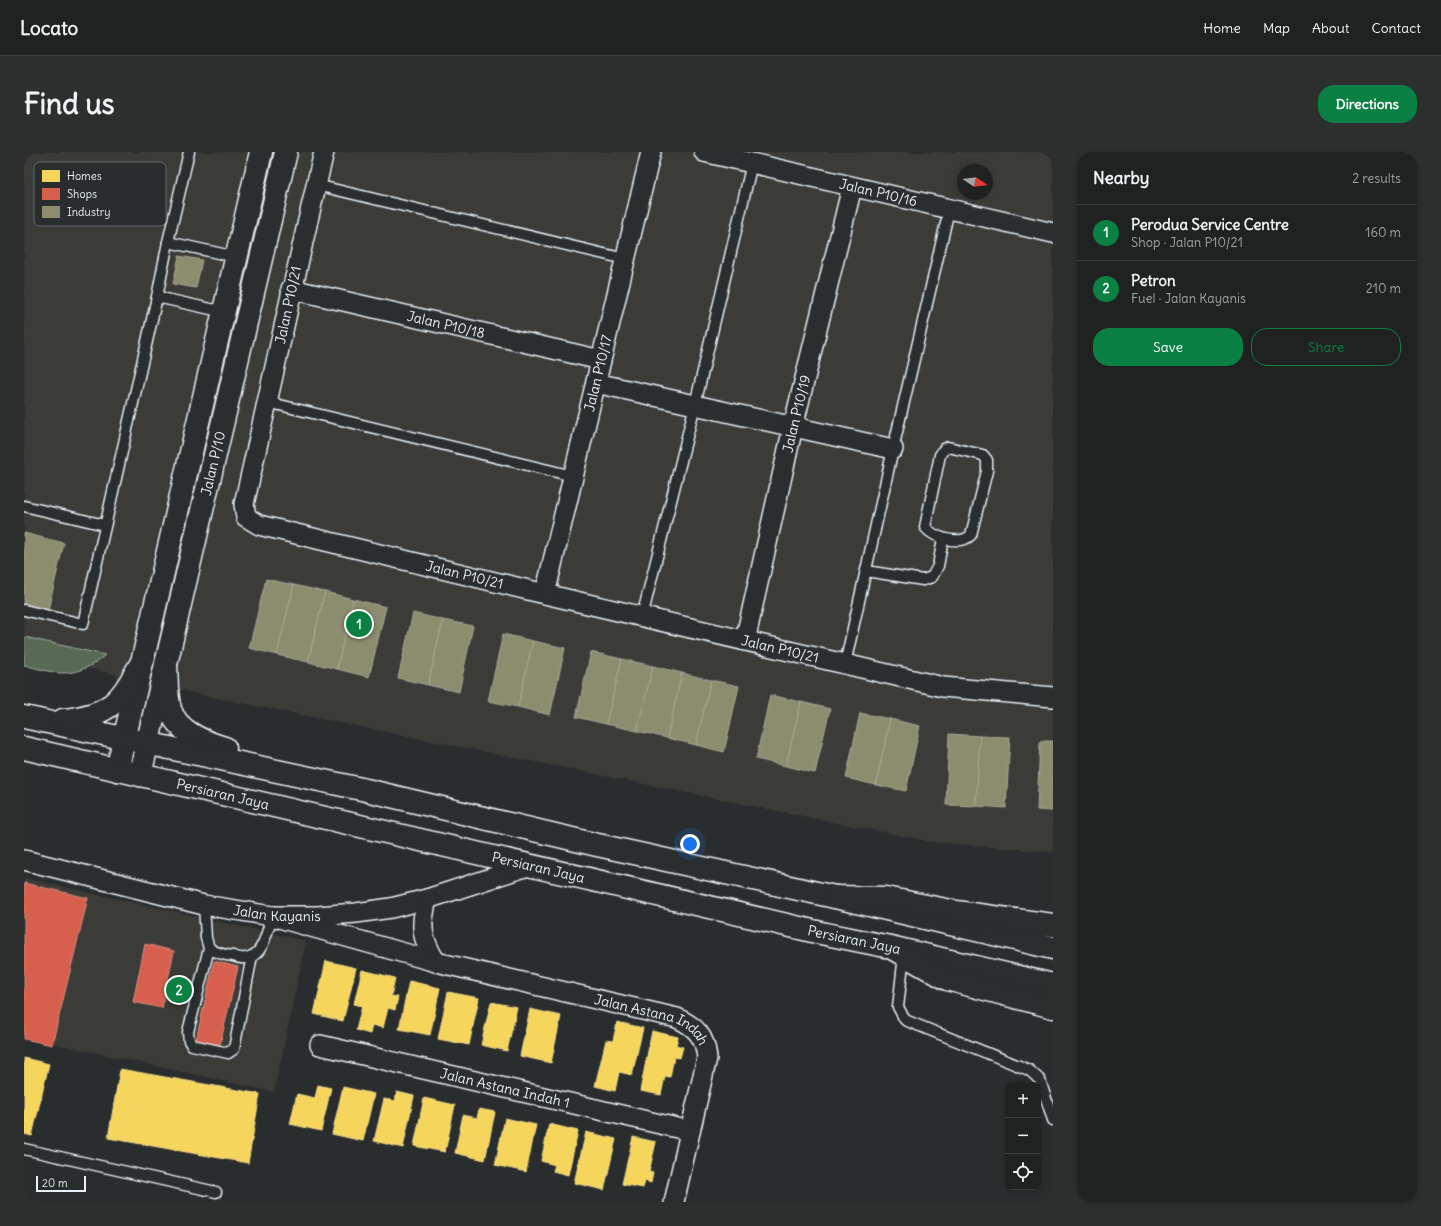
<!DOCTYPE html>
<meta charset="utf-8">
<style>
body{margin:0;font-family:Delius,sans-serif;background:#2d2f2f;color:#f1f3f6}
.controls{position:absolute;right:12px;bottom:12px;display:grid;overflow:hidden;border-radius:8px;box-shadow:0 2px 6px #0003}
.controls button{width:36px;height:36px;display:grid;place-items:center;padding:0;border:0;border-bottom:1px solid #3d3f40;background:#202222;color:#f1f3f6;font:20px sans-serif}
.compass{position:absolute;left:933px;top:12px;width:36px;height:36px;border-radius:50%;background:#202222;box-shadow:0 2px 6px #0003;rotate:103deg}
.scale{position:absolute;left:12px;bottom:10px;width:50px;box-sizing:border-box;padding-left:4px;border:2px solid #e8f1f8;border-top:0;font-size:11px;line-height:14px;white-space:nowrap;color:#e8f1f8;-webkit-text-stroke:3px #2a2d2e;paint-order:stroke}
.you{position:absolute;left:666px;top:692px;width:14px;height:14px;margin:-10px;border:3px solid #fff;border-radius:50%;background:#1a73e8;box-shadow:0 0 0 6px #1a73e833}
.badge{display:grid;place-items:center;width:26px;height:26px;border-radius:50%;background:#0b8043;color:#fff;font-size:13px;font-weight:700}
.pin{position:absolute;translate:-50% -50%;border:2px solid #fff;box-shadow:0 1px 4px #0006}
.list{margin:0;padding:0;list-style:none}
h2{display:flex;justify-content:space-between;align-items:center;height:52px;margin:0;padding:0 16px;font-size:17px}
h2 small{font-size:13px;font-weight:400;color:#a2a4a5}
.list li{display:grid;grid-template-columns:26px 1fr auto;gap:12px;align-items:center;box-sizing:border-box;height:56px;padding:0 16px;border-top:1px solid #3d3f40}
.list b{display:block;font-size:15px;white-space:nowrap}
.list p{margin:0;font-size:13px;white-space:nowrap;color:#a2a4a5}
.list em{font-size:13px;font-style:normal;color:#a2a4a5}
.actions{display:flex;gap:8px;padding:12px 16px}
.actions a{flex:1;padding:9px 0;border:1px solid #0b8043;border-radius:16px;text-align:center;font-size:14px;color:#0b8043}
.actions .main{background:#0b8043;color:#fff}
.icon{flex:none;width:22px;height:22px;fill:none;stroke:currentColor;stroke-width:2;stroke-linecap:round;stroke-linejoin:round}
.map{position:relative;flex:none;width:1029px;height:1050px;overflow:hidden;border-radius:16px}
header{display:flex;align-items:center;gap:24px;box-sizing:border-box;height:56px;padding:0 20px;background:#202222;border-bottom:1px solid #3d3f40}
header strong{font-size:19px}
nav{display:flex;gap:22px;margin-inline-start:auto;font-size:14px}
.intro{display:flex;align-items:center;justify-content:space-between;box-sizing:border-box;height:96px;padding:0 24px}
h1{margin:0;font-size:28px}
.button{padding:10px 18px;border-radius:16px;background:#0b8043;color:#fff;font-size:14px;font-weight:700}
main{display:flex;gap:24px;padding:0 24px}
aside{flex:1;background:#202222;border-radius:16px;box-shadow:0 2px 6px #0003}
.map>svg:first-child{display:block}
</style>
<header>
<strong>Locato</strong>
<nav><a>Home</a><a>Map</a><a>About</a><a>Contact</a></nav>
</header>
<div class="intro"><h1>Find us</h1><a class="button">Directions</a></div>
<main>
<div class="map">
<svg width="1029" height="1050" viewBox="0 0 1029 1050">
<rect width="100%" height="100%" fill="#2a2d2e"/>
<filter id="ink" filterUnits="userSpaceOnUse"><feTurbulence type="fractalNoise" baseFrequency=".025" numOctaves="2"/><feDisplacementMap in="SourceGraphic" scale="8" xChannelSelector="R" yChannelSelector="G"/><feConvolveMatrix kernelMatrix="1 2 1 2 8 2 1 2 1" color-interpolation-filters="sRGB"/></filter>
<g filter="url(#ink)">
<g fill="#3b3b37" fill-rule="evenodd">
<path d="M0 0H1029V700L908 690 173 542 0 501ZM939 18H963V42H939Z"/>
<path d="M0 726 282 789 250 940 0 885Z"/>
</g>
<path fill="#596b54" stroke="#a0aea6" d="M0 485 81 503C71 513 54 521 40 521 27 521 12 516 0 513Z"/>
<g fill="#f6d55c" stroke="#f2dd8b">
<path d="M302 809 332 816 319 869 290 862Z"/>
<path d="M338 818 371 826 367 844 374 845 371 858 364 856 359 876 348 873 346 882 332 878 338 854 330 852Z"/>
<path d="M385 829 416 836 406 883 375 877Z"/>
<path d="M424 840 455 846 445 893 414 887Z"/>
<path d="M467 850 493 855 483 899 457 893Z"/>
<path d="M506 857 537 864 527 911 496 904Z"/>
<path d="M593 870 619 876 608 923 595 920 591 939 571 934 582 888 589 889Z"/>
<path d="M628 879 654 885 652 893 659 895 656 906 650 905 646 925 641 924 637 943 616 939Z"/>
<path d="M0 906 25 912 8 984 0 982Z"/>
<path d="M96 917 236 942 224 1011 84 986Z"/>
<path d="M294 933 307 936 297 979 266 972 273 942 291 946Z"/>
<path d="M319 935 350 942 339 989 308 982Z"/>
<path d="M373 940 390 944 379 996 350 989 360 947 371 949Z"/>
<path d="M400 946 431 953 421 1000 390 994Z"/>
<path d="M455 957 471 960 461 1008 431 1001 439 963 453 966Z"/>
<path d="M481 966 512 973 502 1020 471 1013Z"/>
<path d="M525 972 554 979 544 1023 529 1019 531 1013 517 1009Z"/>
<path d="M562 980 592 987 580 1038 550 1031Z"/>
<path d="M609 985 632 990 625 1020 629 1021 627 1031 621 1029 619 1036 598 1032Z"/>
</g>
<g fill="#d6604d" stroke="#db8c80">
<path d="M0 731 64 746 28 893 0 887Z"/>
<path d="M121 792 150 799 138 856 109 850Z"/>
<path d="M190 809 214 815 196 893 172 888Z"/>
</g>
<g fill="#8c8c6e" stroke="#a8aa97">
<path d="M155 104 178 108 172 136 149 132Z"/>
<path d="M0 381 40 391 24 458 0 452Z"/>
<path d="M242 427 270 433 253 503 225 496Z"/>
<path d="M270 433 301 440 284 510 253 503Z"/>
<path d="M301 440 329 447 313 517 284 510Z"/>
<path d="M329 447 362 455 345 525 313 517Z"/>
<path d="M389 461 419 468 404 533 374 526Z"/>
<path d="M419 468 449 474 435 540 404 533Z"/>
<path d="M479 482 509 489 494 555 464 549Z"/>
<path d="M509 489 541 496 526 563 494 555Z"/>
<path d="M567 500 598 507 582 572 552 565Z"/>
<path d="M598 507 629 514 613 579 582 572Z"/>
<path d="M629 514 658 521 643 586 613 579Z"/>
<path d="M658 521 687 528 672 593 643 586Z"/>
<path d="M687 528 715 534 700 600 672 593Z"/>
<path d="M746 543 777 550 762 614 732 607Z"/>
<path d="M777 550 806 557 791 621 762 614Z"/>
<path d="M836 561 866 567 852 633 822 626Z"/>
<path d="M866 567 896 574 882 639 852 633Z"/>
<path d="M925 582 956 584 952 654 922 653Z"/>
<path d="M956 584 986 585 982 656 952 654Z"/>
<path d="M1016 589H1029V659L1013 658Z"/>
</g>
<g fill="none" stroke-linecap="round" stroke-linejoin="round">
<g stroke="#e8f1f8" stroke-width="13">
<g id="service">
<path d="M165 0 144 90 212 105"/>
<path d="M292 33 601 107"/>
<path d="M133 145 144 90"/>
<path d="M243 250 549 324"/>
<path d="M924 295 959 303 963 308V319L947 383C936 394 910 386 901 375L916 303 920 297Z"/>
<path d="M0 354 81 373"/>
<path d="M842 419 899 428 908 425 914 414 919 387"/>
<path d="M0 458 59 472 133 145 200 160"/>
<path d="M618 465 671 253 728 11"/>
<path d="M821 512 869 297 925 58"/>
<path d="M180 753 182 786 185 796 164 880 165 889 168 893 204 901 210 897 228 804"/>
<path d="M185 796C192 801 200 803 209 804 212 805 217 807 221 806 240 805 243 778 248 764"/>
<path d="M880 803 874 855 881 868 1005 918 1016 928 1029 968"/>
<path d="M0 997 192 1040"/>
</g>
</g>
<g stroke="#e8f1f8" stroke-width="22">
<g id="minor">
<path id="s1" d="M300 0C272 117 247 235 220 352L222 365 235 373 521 442 919 535 1029 545"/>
<path id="s2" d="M680 0 1029 81"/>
<path id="s3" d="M267 137 577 208"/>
<path d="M572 231 869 297"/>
<path id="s4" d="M521 442 627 0"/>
<path id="s5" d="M721 489 769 275 828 35"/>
<path id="s6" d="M0 708 180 753 248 764H293L332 761 367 756 403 747 504 714"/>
<path d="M403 747C396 774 397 786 412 810"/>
<path id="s7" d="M248 764 412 810 653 866C672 875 681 884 683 906L650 1050"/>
<path id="s8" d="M296 893 666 979"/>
</g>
</g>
<g stroke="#e8f1f8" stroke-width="25">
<g id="tertiary">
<path d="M93 618 237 0"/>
<path id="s9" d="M116 623 262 0"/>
</g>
</g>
<g stroke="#e8f1f8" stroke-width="25">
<g id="primary">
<path d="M142 513C143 528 142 543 146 557 153 580 180 590 201 596"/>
<path d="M0 565 342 638 569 692 811 745 1029 796"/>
<path d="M39 568C89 563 97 548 120 506"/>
<path id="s10" d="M0 596 797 781 866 795 1029 833"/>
</g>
</g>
<g stroke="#e8f1f8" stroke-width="25">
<g id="motorway">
<path d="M811 745 862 746 932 760 1029 773"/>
<path d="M866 795 923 827 1029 855"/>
</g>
</g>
<use href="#service" stroke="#2a2d2e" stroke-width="10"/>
<use href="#minor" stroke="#2a2d2e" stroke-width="19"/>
<use href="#tertiary" stroke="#2a2d2e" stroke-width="22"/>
<use href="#primary" stroke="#2a2d2e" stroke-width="22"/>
<use href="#motorway" stroke="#2a2d2e" stroke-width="22"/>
</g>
</g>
<g text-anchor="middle" stroke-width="4" stroke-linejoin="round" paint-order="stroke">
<g font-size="14" fill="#e8f1f8" stroke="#2a2d2e">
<text dy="5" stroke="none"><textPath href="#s2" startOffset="179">Jalan P10/16</textPath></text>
<text transform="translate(264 153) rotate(-78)" y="5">Jalan P10/21</text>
<text dy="5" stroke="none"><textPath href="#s3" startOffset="159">Jalan P10/18</textPath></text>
<text dy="5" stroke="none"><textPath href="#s4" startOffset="227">Jalan P10/17</textPath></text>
<text dy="5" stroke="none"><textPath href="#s5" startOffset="233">Jalan P10/19</textPath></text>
<text dy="5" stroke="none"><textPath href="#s9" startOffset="320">Jalan P/10</textPath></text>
<text dy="5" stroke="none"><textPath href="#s1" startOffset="601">Jalan P10/21</textPath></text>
<text dy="5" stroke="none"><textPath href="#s1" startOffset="925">Jalan P10/21</textPath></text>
<text dy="5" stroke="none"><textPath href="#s10" startOffset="204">Persiaran Jaya</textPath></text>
<text dy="5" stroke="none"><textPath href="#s10" startOffset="528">Persiaran Jaya</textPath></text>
<text dy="5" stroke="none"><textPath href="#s6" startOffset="259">Jalan Kayanis</textPath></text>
<text dy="5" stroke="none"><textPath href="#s10" startOffset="852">Persiaran Jaya</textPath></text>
<text dy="5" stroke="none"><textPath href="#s7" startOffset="395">Jalan Astana Indah</textPath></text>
<text dy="5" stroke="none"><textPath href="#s8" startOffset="190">Jalan Astana Indah 1</textPath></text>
</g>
</g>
<rect x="10" y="10" width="132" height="64" rx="6" fill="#2a2d2e" stroke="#63686b" stroke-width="1"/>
<rect x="18" y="18" width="18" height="12" fill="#f6d55c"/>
<rect x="18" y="36" width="18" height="12" fill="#d6604d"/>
<rect x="18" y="54" width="18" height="12" fill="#8c8c6e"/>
<g font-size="11" fill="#e8f1f8">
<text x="43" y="28">Homes</text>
<text x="43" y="46">Shops</text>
<text x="43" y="64">Industry</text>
</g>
</svg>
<div class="controls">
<button>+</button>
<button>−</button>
<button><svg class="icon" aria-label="locate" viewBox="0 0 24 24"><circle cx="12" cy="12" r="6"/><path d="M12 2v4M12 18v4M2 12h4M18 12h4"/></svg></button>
</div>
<svg class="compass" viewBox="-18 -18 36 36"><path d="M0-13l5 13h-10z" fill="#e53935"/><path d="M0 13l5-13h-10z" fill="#a2a4a5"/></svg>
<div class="scale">20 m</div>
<div class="you"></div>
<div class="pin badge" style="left:335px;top:472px">1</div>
<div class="pin badge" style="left:155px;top:838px">2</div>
</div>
<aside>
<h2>Nearby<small>2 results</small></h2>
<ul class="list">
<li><span class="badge">1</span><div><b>Perodua Service Centre</b><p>Shop · Jalan P10/21</p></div><em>160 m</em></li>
<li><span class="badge">2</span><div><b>Petron</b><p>Fuel · Jalan Kayanis</p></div><em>210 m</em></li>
</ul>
<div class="actions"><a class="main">Save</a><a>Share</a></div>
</aside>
</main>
